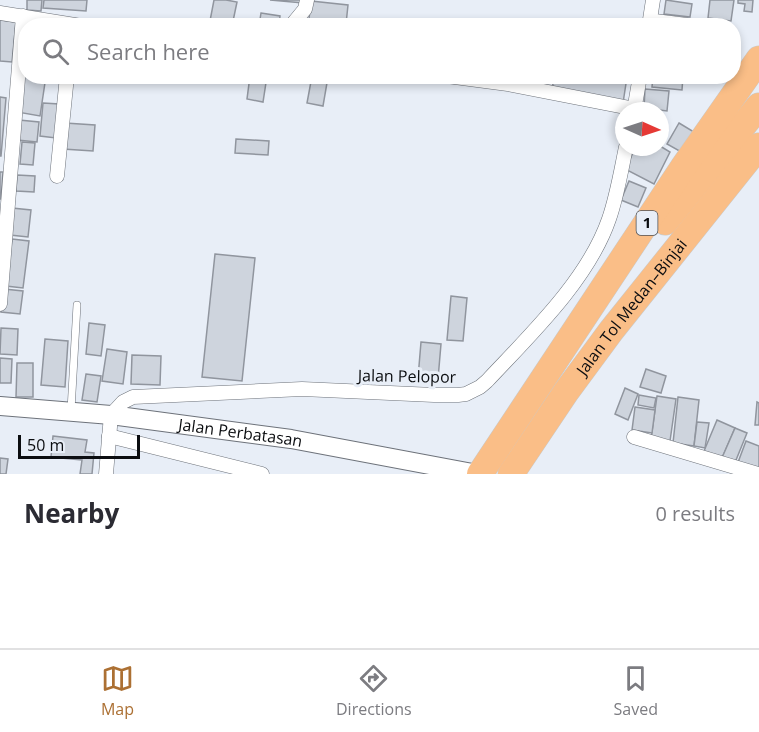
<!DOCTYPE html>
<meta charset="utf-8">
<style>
body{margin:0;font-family:"Open Sans",sans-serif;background:#f7f7f7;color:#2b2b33}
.compass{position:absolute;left:615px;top:102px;width:54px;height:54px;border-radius:50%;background:#fff;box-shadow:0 3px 9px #0003;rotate:93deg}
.scale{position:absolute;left:18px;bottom:15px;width:122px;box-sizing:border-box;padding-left:6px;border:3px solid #0b0d10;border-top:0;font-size:16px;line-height:21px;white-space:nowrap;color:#0b0d10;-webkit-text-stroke:4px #e8eef7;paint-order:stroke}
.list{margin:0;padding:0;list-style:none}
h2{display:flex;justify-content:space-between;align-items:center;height:78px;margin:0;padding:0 24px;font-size:26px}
h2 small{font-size:20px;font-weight:400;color:#7c7c81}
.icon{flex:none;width:33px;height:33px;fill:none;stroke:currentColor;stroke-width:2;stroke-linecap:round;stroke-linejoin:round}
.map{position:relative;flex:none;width:759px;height:474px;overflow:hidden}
.search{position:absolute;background:#fff;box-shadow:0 3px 9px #0003;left:18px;right:18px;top:18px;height:66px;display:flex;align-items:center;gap:15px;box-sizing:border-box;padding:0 21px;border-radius:24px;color:#7c7c81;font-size:22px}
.sheet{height:174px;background:#fff}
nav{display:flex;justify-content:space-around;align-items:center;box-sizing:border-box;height:84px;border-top:2px solid #e1e1e2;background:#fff;font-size:16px;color:#7c7c81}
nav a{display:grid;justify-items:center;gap:3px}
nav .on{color:#ac7033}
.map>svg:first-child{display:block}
</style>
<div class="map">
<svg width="759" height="474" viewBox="0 0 759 474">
<rect width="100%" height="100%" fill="#e8eef7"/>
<g fill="#ced4dd" stroke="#90959e" stroke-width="1.5">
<path d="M27 0H42L41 11 27 10Z"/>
<path d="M44 0H87L86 11 43 8Z"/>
<path d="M214 0H226L237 2 232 26H209Z"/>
<path d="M270 0H304L303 3Z"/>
<path d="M666 0 692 4 690 17 664 14Z"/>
<path d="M710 0H734L731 21 708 18Z"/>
<path d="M738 0H753L752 12 744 11 745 4 738 3Z"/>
<path d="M311 1 348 5 346 24 309 19Z"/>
<path d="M261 13 280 16 279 26H259Z"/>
<path d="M0 20 16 22 12 62 0 61Z"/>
<path d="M23 69 26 70V76H46L40 116 17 112Z"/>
<path d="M112 76H134V82L111 80Z"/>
<path d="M250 76H267L263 102 247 99Z"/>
<path d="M312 76 328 77 323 106 307 103Z"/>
<path d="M462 76H545L543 87Z"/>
<path d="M554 76 627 77 623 103 552 91Z"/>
<path d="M653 76H683L682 90 652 87Z"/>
<path d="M645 89 669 91 667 111 644 108Z"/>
<path d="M0 97 6 98 1 156H0Z"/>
<path d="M43 103 59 104 56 138 40 136Z"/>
<path d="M19 120 39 122 37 142 17 140Z"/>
<path d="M65 123 95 125 93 151 63 149Z"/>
<path d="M679 123 694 132 683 153 667 144Z"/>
<path d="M236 139 269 141 268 155 235 153Z"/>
<path d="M22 142 35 143 33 165 20 164Z"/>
<path d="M660 146 670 152 654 184 625 169 636 147Z"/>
<path d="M0 172H3L1 199H0Z"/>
<path d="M17 175 35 176 34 192 16 191Z"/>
<path d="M629 181 646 188 638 207 621 200Z"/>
<path d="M12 208 31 210 28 237 10 235Z"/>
<path d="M12 239 29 241 23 288 6 286Z"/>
<path d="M215 254 255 258 242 381 202 377Z"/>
<path d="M4 289 23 291 20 314 1 312Z"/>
<path d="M451 296 467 298 463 341 447 340Z"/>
<path d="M89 323 105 325 101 356 86 354Z"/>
<path d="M1 328 18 329 17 355 0 354Z"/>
<path d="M45 339 68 341 65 387 41 385Z"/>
<path d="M421 342 441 344 438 379 418 378Z"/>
<path d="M107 349 127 352 123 384 102 381Z"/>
<path d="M132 355 161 356 160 385 131 384Z"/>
<path d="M0 358 12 359 11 383H0Z"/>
<path d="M17 363H33V397H16Z"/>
<path d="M646 369 666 376 661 393 640 387Z"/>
<path d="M86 374 101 376 97 402 82 400Z"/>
<path d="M625 388 638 394 628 420 615 414Z"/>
<path d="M639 395 656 398 654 408 638 405Z"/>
<path d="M657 396 676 399 670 441 651 439Z"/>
<path d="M678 397 699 400 694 446 673 443Z"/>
<path d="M757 402 759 403V425H755Z"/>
<path d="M635 407 655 410 652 433 632 430Z"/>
<path d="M717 420 735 428 722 458 704 451Z"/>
<path d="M697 422 709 423 705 448 694 446Z"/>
<path d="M735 428 747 433 734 465 721 460Z"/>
<path d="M53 436 87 440 85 452 94 453 92 474H80L82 460 51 457Z"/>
<path d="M746 441 759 446V471L737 465Z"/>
<path d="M0 458 8 459 6 474H0Z"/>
</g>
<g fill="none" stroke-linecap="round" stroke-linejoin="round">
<g stroke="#6d727a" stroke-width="8">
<g id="service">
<path d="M651 17 691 22"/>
<path d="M71 410 77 305"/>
</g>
</g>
<g stroke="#6d727a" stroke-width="15">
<g id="minor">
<path d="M0 13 81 26"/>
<path d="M291 26 305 9 307 0"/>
<path d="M649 26 653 0"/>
<path d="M447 76 508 84 635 109"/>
<path d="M634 111 640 76"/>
<path d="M57 176 67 76"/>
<path d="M0 304 23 16"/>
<path d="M109 436 262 474"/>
<path d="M634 437 758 474"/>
<path d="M106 474 111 415 123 402 133 397 302 389 434 395H458L466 394 480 387 487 381C530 335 588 280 609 219 617 196 621 171 626 147"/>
</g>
</g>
<g stroke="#6d727a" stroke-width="20">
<g id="tertiary">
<path id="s1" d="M0 406 111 415 238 432 291 439 478 474"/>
</g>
</g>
<g stroke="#c9caca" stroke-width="27">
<g id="motorway">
<path d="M665 222 759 106"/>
<path d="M480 474 684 166 759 59"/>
<path id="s2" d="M511 474 566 392 611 331 759 146"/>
</g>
</g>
<use href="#service" stroke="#fff" stroke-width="7"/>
<use href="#minor" stroke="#fff" stroke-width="14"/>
<use href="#tertiary" stroke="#fff" stroke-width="18"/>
<use href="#motorway" stroke="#fabe87" stroke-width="26"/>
</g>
<g text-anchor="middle" stroke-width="6" stroke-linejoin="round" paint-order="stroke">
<rect fill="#e8eef7" stroke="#4d5055" stroke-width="1.5" x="636.5" y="211" width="21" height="24" rx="4.5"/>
<g font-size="15" font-weight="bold" fill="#0b0d10">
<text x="647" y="228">1</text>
</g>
<g font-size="16" fill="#0b0d10" stroke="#e8eef7">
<text dy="6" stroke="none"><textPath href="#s2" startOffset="206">Jalan Tol Medan–Binjai</textPath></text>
<text transform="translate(407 376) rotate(1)" y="6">Jalan Pelopor</text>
<text dy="6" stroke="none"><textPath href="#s1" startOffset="242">Jalan Perbatasan</textPath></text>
</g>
</g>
</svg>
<svg class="compass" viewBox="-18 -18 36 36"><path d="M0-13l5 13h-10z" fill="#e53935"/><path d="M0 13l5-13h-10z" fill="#7c7c81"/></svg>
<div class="scale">50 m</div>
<div class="search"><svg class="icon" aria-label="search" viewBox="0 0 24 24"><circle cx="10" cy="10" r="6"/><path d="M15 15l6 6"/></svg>Search here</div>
</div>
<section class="sheet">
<h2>Nearby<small>0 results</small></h2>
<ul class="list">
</ul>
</section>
<nav>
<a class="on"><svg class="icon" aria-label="map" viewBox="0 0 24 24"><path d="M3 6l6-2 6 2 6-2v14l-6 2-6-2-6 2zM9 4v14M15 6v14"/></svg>Map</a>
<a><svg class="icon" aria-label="directions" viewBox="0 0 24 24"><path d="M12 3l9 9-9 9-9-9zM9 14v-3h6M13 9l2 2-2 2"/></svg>Directions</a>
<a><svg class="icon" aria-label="saved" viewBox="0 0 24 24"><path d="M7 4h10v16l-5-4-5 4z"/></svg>Saved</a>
</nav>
